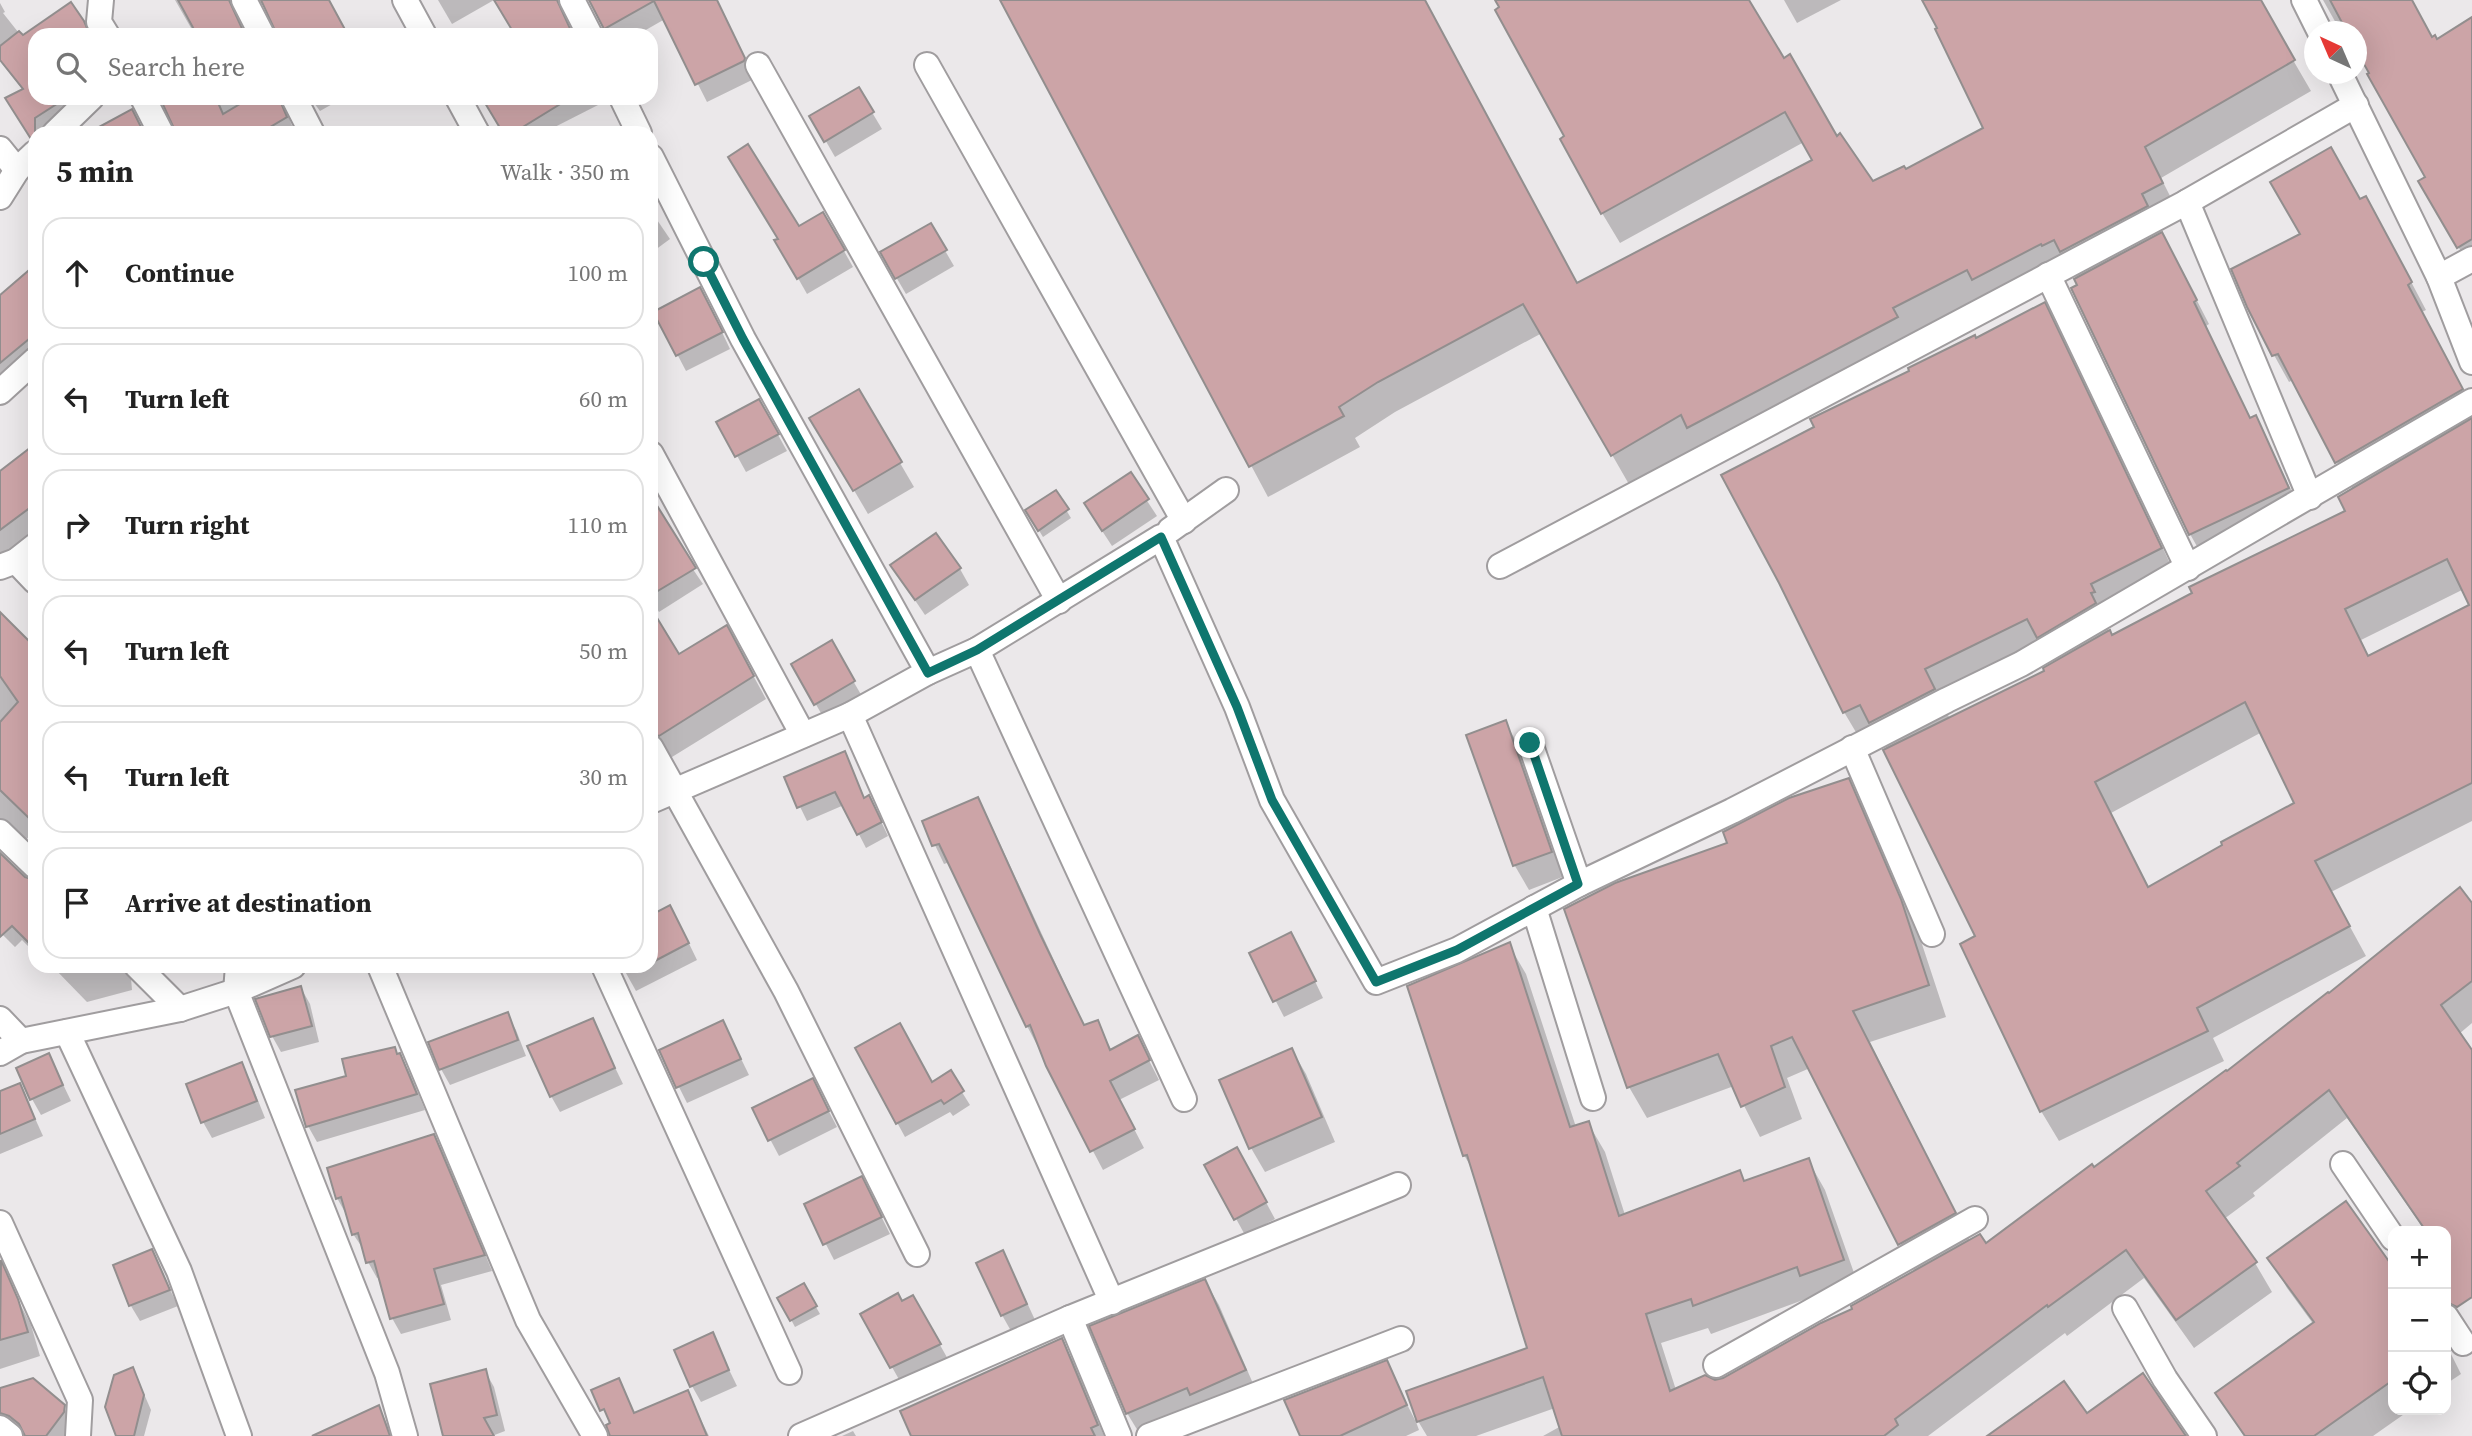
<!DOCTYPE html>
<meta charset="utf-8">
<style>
body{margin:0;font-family:"Source Serif 4",serif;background:#f2f2f2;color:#222}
.controls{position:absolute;right:21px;bottom:21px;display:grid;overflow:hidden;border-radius:14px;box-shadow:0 7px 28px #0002}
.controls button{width:63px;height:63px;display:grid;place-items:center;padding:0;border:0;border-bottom:2px solid #e0e0e0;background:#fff;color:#222;font:35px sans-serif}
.compass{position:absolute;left:2304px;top:21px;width:63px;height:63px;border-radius:50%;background:#fff;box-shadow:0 7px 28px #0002;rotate:316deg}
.stop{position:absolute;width:21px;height:21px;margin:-16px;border:5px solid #0f766e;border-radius:50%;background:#fff}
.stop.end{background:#0f766e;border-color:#fff;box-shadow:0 2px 7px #0008}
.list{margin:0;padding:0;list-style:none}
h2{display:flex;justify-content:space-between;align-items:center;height:91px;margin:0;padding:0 28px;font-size:30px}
h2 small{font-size:23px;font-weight:400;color:#767676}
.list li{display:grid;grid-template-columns:46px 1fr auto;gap:21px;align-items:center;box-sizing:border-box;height:112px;margin:0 14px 14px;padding:0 14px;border:2px solid #e0e0e0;border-radius:21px}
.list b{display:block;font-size:26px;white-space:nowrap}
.list em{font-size:23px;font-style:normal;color:#767676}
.icon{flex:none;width:38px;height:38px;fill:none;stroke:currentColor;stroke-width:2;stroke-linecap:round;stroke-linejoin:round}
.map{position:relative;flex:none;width:2472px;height:1436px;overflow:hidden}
.search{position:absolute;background:#fff;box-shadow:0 7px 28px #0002;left:28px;top:28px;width:630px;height:77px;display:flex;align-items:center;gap:18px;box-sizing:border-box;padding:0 24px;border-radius:21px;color:#767676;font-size:26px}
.panel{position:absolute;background:#fff;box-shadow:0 7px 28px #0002;left:28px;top:126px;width:630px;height:847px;border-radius:21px}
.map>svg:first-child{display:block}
</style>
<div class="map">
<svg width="2472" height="1436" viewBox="0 0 2472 1436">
<rect width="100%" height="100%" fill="#ebe8ea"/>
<g fill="#0003" fill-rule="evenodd">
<path d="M175 0H288L347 35H279L263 5 255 3 241 11 239 20 246 35H195Z"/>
<path d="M438 0H494L452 24Z"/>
<path d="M593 0H717L754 79 707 102 665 19 637 35H611Z"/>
<path d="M1002 0H1424L1577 285 1814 160 1804 142 1620 243 1602 213 1497 0H1747L1784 60 1836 138 1872 184 1905 171 1985 129 1940 28 1924 0H2258L2311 91 2161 178 2179 214 2158 225 2209 324 2206 326 2251 419 2255 418 2268 441 2301 511 2203 557 2190 534 2073 270 1707 457 1700 445 1630 486 1542 333 1395 412 1355 438 1360 447 1268 497Z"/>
<path d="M1784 0H1841L1797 23Z"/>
<path d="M2323 0H2411L2432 39 2437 42 2472 19V271L2421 181 2427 178 2371 74 2356 32H2341Z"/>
<path d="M0 3 5 12 3 13 22 37 83 22 90 35H35V98H100L44 133H35L33 140 17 115 23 90 0 61Z"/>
<path d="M858 89 882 129 835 157 812 117Z"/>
<path d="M162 98H343L320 111 314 103 305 101 291 109 289 118 295 133H178Z"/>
<path d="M485 98H599L602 103 543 133H505Z"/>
<path d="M2360 201 2381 225 2426 310 2422 312 2472 408V821L2331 892 2366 956 2213 1038 2224 1061 2059 1141 2041 1111 1978 937 1887 750 1877 733 1860 739 1844 712 1976 340 2044 305 2060 332 2176 576 2105 622 2112 637 2347 512 2353 490 2293 380 2289 382 2274 355 2302 234ZM2464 589 2472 606 2369 658 2361 640ZM2043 646 2054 664 2046 671 1950 719 1939 697ZM2262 732 2297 803 2149 888 2111 813Z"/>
<path d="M653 214 670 239 651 253V216Z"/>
<path d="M823 214 853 267 807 294 777 241Z"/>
<path d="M930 225 954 266 906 294 882 253Z"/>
<path d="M35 267V359L0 387V297Z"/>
<path d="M709 305 730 349 686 371 655 312Z"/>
<path d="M858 391 914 487 868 514 812 419Z"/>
<path d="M759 401 787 451 746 472 719 423Z"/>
<path d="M35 462V526L31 529 34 534 0 563V475Z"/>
<path d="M1130 475 1157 516 1112 546 1095 520Z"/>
<path d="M1055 492 1071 518 1043 537 1027 511Z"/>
<path d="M651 508 703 584 659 612 651 599Z"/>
<path d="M960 569 969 585 925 615 902 581Z"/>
<path d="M0 615 30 644 35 640V830L25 841 0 836Z"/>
<path d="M651 640 678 656 739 650 766 699 672 757 664 755 651 763Z"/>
<path d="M831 643 863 698 825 720 793 665Z"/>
<path d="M1505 722 1519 746 1565 876 1529 890 1515 866 1468 736Z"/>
<path d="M844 753 865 799 876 811 888 836 866 848 844 805 807 821 786 778Z"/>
<path d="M1848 780 1866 812 1918 932 1946 1017 1870 1042 1970 1241 1986 1245 2472 906V1023L2459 1034 2472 1053V1299L2446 1261V1231H2425L2347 1118 2253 1193 2255 1196 2224 1219 2255 1263 2272 1292 2194 1348 2144 1278 2067 1336 2065 1333 1928 1436H1543L1561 1426 1555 1408 1476 1436H1427L1418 1421 1416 1422 1419 1430 1406 1436H1302L1386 1363 1415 1420 1529 1350 1474 1172 1464 1155 1509 945 1526 974 1576 1127 1588 1123 1605 1152 1625 1215 1739 1172 1746 1183 1808 1160 1825 1190 1860 1290 1819 1304 1814 1296 1711 1334 1708 1328 1661 1343 1676 1390 1724 1380 1854 1310 1915 1272 1810 1068 1787 1078 1802 1119 1760 1137 1734 1086 1647 1118 1629 1087 1729 844Z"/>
<path d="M978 799 988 818 1085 1027 1097 1022 1112 1051 1137 1037 1159 1080 1119 1100 1144 1148 1103 1170 1027 1026 950 862 944 864 924 822Z"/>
<path d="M0 855 24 878 35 882V953L22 940 15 947 0 932Z"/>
<path d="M651 917 679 923 697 960 636 991 622 966H651Z"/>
<path d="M1300 950 1323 998 1284 1017 1251 953Z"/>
<path d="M52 966H130L132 990 87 1002Z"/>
<path d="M540 966H553L543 971Z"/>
<path d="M301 988 310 1004 319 1042 281 1052 272 1036Z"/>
<path d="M507 1014 516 1030 526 1056 450 1085 441 1069Z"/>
<path d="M592 1020 623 1084 560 1112 551 1096Z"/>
<path d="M723 1022 749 1075 687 1103 661 1051Z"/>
<path d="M394 1049 409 1071 425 1110 317 1142 308 1126 298 1091 348 1077Z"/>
<path d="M857 1049 932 1084 950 1073 970 1105 953 1116 950 1112 905 1137Z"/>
<path d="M1292 1050 1306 1074 1335 1142 1265 1172 1251 1148 1222 1080Z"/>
<path d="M49 1055 71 1101 41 1115 32 1099Z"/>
<path d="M241 1064 250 1080 265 1118 212 1138 203 1122Z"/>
<path d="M20 1085 43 1136 0 1154V1093Z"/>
<path d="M821 1096 837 1127 779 1156 754 1109Z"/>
<path d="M433 1136 443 1152 492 1271 441 1285 451 1320 401 1334 392 1318 380 1277 377 1278 368 1262 364 1250 353 1234 346 1214 337 1198Z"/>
<path d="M1246 1165 1275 1219 1245 1235 1207 1166Z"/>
<path d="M870 1194 890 1234 834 1260 806 1205Z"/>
<path d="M2346 1203 2393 1267V1410H2410L2373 1436H2244L2217 1394 2314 1325 2287 1288 2270 1258Z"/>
<path d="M151 1251 178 1306 140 1321 131 1306 115 1266Z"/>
<path d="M1011 1268 1035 1320 1011 1331 1002 1315Z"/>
<path d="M4 1273 31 1325 40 1356 0 1369V1274Z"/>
<path d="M1205 1281 1219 1305 1258 1395 1141 1436 1127 1413Z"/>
<path d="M804 1286 820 1314 795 1327 780 1299Z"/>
<path d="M913 1297 949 1361 901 1383 862 1314 902 1303Z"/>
<path d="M712 1335 737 1386 701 1402 692 1386Z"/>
<path d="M1061 1340 1073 1360 1104 1436H913Z"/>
<path d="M2446 1344 2461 1374 2446 1384Z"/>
<path d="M133 1369 151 1410 144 1436H117Z"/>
<path d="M485 1371 494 1387 505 1431 492 1436H444Z"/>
<path d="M0 1390 63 1406 73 1423 67 1436H25L0 1425Z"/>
<path d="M687 1392 709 1436H618Z"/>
<path d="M379 1407 393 1436H333Z"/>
<path d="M853 1431 856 1436H842Z"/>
</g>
<g fill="#cca4a7" stroke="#928e8e" stroke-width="2" fill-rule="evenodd">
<path d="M178 0H229L245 35H197Z"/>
<path d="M261 0H329L348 35H277Z"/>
<path d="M494 0H557L573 35H515Z"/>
<path d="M589 0H717L745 58 744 61 695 85 654 1 604 29Z"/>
<path d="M1000 0H1425L1577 283 1812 160 1785 112 1601 214 1560 139 1564 136 1495 10 1499 7 1495 0H1749L1784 58 1790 54 1837 136 1840 133 1873 181 1904 166 1906 169 1983 128 1935 29 1937 28 1922 0H2261L2295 60 2145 147 2163 183 2142 194 2148 206 2060 252 2054 240 2042 246 2041 244 1972 280 1967 270 1893 308 1898 317 1687 428 1681 415 1611 456 1523 304 1378 382 1339 407 1344 416 1249 467Z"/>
<path d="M2330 0H2412L2432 37 2435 35 2437 39 2472 17V239L2457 248 2418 181 2425 177 2367 74 2369 73 2356 50V32H2347Z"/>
<path d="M71 2 84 21 90 35H35V98H66L35 118V139H31L5 98 23 89 0 60V46L19 31 23 35Z"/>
<path d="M859 87 874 112 824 142 809 116Z"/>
<path d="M160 98H216L223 114 250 98H279L287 117 260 133H176Z"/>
<path d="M482 98H570L513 133H503Z"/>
<path d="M132 109 144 133H88Z"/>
<path d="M748 144 799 226 823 212 845 250 797 279 774 240 778 239 728 157Z"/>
<path d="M2331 147 2360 199 2366 196 2412 282 2408 285 2463 389 2335 463 2278 354 2272 356 2247 307 2231 269 2300 234 2270 182Z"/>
<path d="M931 223 947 250 895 279 880 252Z"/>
<path d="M2162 232 2197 300 2194 302 2250 418 2256 415 2289 488 2189 535 2071 288 2077 285 2074 279Z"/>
<path d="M35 265V334L0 363V295Z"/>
<path d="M700 287 723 332 676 356 653 312Z"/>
<path d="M2045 302 2162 548 2091 584 2095 592 2091 593 2096 603 2037 638 2027 619 1925 669 1935 689 1869 723 1860 705 1843 713 1779 583 1721 475 1814 427 1810 419 1909 371 1908 368 1975 335 1976 338Z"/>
<path d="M859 389 902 462 853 491 809 418Z"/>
<path d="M759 399 779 434 735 457 716 422Z"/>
<path d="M2472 418V783L2315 861 2350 926 2197 1008 2208 1031 2040 1112 1960 944 1975 936 1883 750 2044 671 2043 668 2110 630 2112 635 2192 593 2189 587 2345 511 2338 497ZM2447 559 2469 605 2368 656 2345 609ZM2245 702 2294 803 2221 842 2222 845 2148 887 2095 782Z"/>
<path d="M35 444V504L0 530V471Z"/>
<path d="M1131 472 1149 499 1102 531 1084 503Z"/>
<path d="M1056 490 1069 509 1038 531 1025 510Z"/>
<path d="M651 496 696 568 651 595Z"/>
<path d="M936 533 961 568 915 600 890 565Z"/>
<path d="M651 608 679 654 727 625 754 676 659 736 651 733Z"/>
<path d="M0 612 35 647V824L0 790V722L18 702 0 676Z"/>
<path d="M832 640 855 681 814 705 791 664Z"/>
<path d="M1506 720 1552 852 1513 866 1466 735Z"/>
<path d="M845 751 864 798 869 795 882 822 857 835 835 792 797 808 784 777Z"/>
<path d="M1849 778 1901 899 1929 985 1853 1011 1956 1213 1898 1245 1792 1037 1771 1046 1785 1087 1741 1107 1718 1054 1627 1088 1564 909 1615 883 1727 843 1723 832 1789 798Z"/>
<path d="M978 797 1040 934 1084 1025 1098 1020 1110 1050 1138 1035 1150 1060 1110 1081 1135 1129 1090 1152 1046 1066 1030 1025 1026 1027 939 844 932 846 922 821Z"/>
<path d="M0 853 25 877 35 880V949L12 926 0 937Z"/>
<path d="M2460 887 2472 903V981L2441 1005 2472 1050V1297L2457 1307 2446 1302V1231H2426L2329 1090 2237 1163 2240 1166 2206 1191 2257 1262 2176 1320 2126 1250 2048 1307 2047 1305 1895 1419 1898 1425 1884 1436H1562L1543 1377 1417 1422 1406 1391 1527 1348 1467 1155 1463 1156 1407 986 1510 942 1570 1127 1589 1121 1619 1216 1740 1170 1744 1181 1809 1158 1844 1260 1800 1276 1797 1267 1693 1306 1691 1299 1646 1314 1670 1391 1705 1375 1715 1380 1723 1378 1821 1323 1852 1309 1851 1306 1980 1234 1986 1243 2092 1164 2094 1167 2226 1070 2227 1071 2328 992 2329 993Z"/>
<path d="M670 905 689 943 651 963V915Z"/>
<path d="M1291 932 1316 981 1273 1002 1249 953Z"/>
<path d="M301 986 312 1026 270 1037 255 999Z"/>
<path d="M508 1012 518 1040 439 1070 428 1042Z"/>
<path d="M593 1018 615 1068 550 1097 527 1046Z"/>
<path d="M723 1020 741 1059 676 1088 659 1050Z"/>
<path d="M900 1023 932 1082 951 1070 964 1091 944 1104 941 1100 896 1124 855 1048Z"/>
<path d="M395 1047 397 1054 400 1053 417 1094 306 1127 295 1090 346 1076 342 1059Z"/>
<path d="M1292 1048 1322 1117 1249 1149 1219 1080Z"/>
<path d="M49 1053 63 1085 30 1100 16 1068Z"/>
<path d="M242 1062 257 1101 201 1123 186 1084Z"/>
<path d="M813 1078 829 1111 768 1141 752 1108Z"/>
<path d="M20 1083 35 1119 0 1134V1091Z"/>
<path d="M434 1134 485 1255 434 1269 444 1304 390 1319 374 1261 366 1263 358 1233 352 1235 341 1197 336 1199 327 1168Z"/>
<path d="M1237 1147 1267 1202 1234 1220 1204 1165Z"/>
<path d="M862 1176 882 1217 823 1245 804 1204Z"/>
<path d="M2346 1201 2393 1267V1380L2314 1436H2245L2215 1393 2314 1322 2267 1258Z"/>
<path d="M152 1249 170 1290 129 1306 113 1265Z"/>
<path d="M1003 1250 1027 1304 1001 1316 976 1263Z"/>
<path d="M1 1260 18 1299 28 1332 0 1340Z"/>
<path d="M1205 1279 1246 1370 1190 1395 1187 1388 1126 1414 1089 1326Z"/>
<path d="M804 1283 817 1306 790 1321 777 1298Z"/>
<path d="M898 1293 902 1301 913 1295 941 1344 890 1368 860 1314Z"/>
<path d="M713 1332 729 1370 690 1387 674 1350Z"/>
<path d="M1062 1338 1098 1425 1091 1428 1095 1436H911L900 1411Z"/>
<path d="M1387 1360 1407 1405 1340 1436H1300L1284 1400Z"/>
<path d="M133 1367 144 1395 134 1436H116L105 1407 114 1375Z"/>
<path d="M486 1369 497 1415 484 1418 494 1436H443L430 1384Z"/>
<path d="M2143 1373 2186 1436H1987L2064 1381 2087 1413Z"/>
<path d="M33 1378 65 1405 64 1412 46 1436H25L19 1424 9 1416 0 1413V1388Z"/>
<path d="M619 1378 634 1413 688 1390 707 1436H610L606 1425 610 1423 604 1409 600 1411 591 1390Z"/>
<path d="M379 1405 390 1436H312Z"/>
</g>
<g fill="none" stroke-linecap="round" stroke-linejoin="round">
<g stroke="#a09d9f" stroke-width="28">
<g id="street">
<path d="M101 0 99 22 107 35"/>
<path d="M244 0 262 35"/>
<path d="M405 0 424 35"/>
<path d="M572 0 590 35"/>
<path d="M2304 0 2320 32"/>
<path d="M758 65 1059 601"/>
<path d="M927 65 1184 521"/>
<path d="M2340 74 2439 277 2472 362"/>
<path d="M143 98 161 133"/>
<path d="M294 98 312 133"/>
<path d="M458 98 477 133"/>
<path d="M622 98 639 133"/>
<path d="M55 133 91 98"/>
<path d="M0 149 17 170"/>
<path d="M651 157 743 339 928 672"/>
<path d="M0 197 17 170 35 153"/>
<path d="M2187 202 2310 497"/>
<path d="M2048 275 2188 568"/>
<path d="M2439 277 2472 259"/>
<path d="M0 392 35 360"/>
<path d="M651 454 803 735"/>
<path d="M1170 530 1226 490"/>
<path d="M16 561 35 581"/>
<path d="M1500 566 2187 202 2356 105"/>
<path d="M0 567 16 561 35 546"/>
<path d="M977 650 1184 1099"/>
<path d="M850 715 1112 1302"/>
<path d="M1530 743 1579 884"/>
<path d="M651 748 786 991 917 1254"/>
<path d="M1852 748 1932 934"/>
<path d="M651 801 850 715 928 672 977 650 1161 537 1237 707 1272 800 1376 982 1457 950 1579 884 1732 811 1947 700 2021 664 2472 401"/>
<path d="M0 832 35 866"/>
<path d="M1534 908 1593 1098"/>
<path d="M137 966 180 1009"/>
<path d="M238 966 236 991 387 1373 405 1436"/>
<path d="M380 966 528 1320 595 1436"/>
<path d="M604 966 789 1372"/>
<path d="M0 1019 21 1041"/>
<path d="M67 1032 179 1271 239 1436"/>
<path d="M0 1053 21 1041 180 1009 236 991 293 966"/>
<path d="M2343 1164 2393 1238"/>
<path d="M0 1223 80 1400 78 1436"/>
<path d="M2125 1308 2165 1379 2204 1436"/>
<path d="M2446 1317 2463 1343"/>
<path d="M1070 1318 1119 1436"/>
<path d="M1716 1365 1975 1219"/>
<path d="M0 1428 10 1436"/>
<path d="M801 1436 1070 1318 1398 1185"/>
<path d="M1149 1436 1401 1339"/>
</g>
</g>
<use href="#street" stroke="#fff" stroke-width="24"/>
</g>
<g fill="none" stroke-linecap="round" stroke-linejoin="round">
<path stroke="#0f766e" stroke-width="9" d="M704 262 743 339 928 673 977 650 1161 537 1237 707 1272 800 1376 982 1457 950 1578 884 1530 743"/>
</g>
</svg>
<div class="controls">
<button>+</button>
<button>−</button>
<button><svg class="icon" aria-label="locate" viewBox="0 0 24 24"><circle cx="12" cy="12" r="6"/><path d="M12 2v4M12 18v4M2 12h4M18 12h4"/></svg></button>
</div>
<svg class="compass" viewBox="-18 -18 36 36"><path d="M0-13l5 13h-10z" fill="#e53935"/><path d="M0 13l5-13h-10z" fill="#767676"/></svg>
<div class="stop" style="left:704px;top:262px"></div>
<div class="stop end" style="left:1530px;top:743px"></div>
<div class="search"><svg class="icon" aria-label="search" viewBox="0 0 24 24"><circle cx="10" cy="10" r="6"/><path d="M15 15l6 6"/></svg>Search here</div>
<section class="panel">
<h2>5 min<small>Walk · 350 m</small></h2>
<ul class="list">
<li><svg class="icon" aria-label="ahead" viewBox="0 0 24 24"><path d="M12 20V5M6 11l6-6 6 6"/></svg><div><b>Continue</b></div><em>100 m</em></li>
<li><svg class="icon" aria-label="left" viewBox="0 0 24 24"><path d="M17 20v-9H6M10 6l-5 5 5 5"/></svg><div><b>Turn left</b></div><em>60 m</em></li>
<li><svg class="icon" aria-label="right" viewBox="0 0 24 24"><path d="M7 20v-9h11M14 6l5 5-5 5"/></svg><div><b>Turn right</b></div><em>110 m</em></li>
<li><svg class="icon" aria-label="left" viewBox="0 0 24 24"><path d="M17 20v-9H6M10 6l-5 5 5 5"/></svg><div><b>Turn left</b></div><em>50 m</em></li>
<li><svg class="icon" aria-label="left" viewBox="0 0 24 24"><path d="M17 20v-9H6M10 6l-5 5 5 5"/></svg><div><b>Turn left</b></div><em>30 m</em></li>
<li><svg class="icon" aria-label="arrive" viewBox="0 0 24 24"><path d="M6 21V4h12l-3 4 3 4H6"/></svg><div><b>Arrive at destination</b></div></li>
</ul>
</section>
</div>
